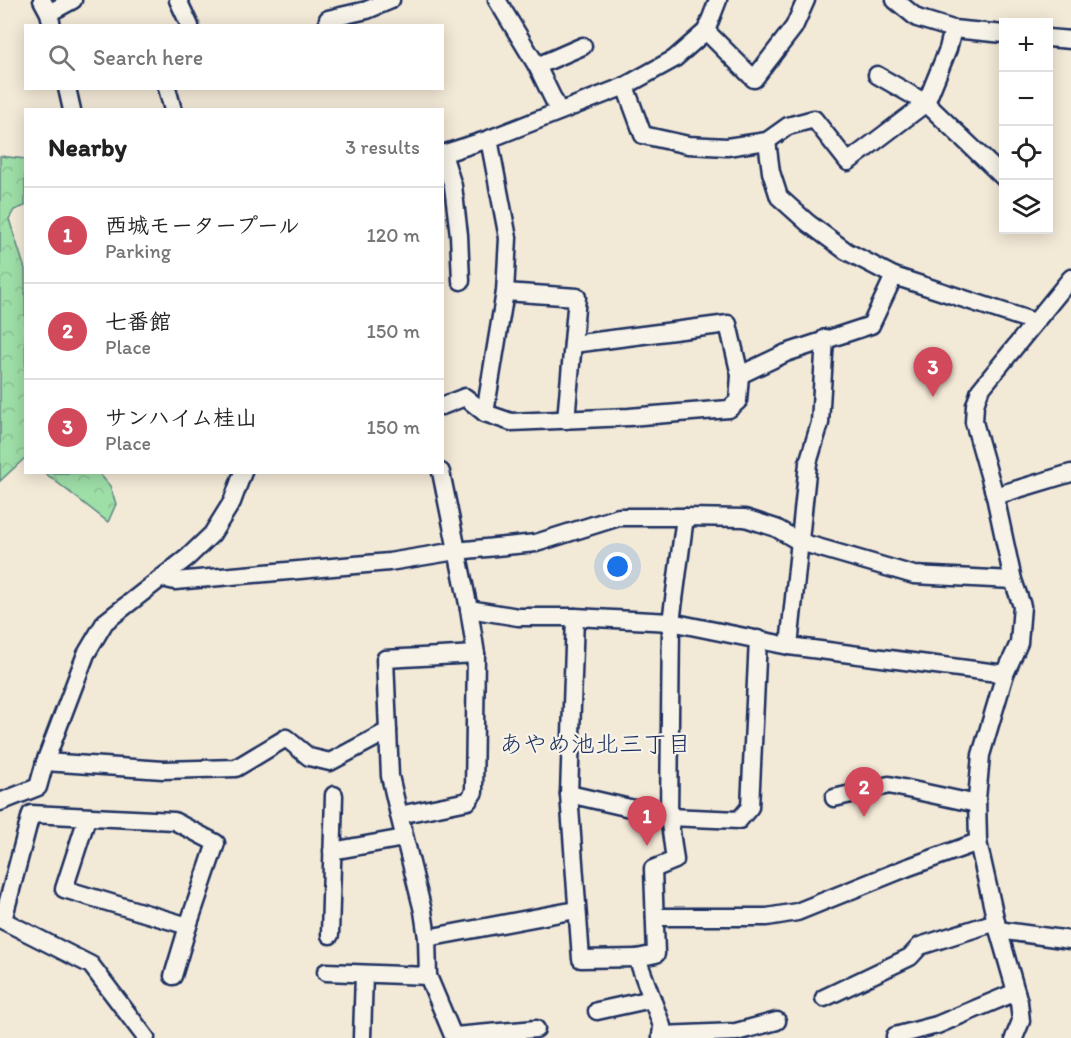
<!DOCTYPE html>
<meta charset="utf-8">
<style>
body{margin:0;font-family:Itim,"Klee One",sans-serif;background:#f2f2f2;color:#222}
.controls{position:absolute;right:18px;top:18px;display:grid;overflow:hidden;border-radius:0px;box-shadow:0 3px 15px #0003}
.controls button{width:54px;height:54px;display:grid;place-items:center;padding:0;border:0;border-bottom:2px solid #e0e0e0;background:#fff;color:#222;font:30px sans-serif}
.you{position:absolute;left:618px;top:567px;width:21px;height:21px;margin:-15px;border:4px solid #fff;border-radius:50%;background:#1a73e8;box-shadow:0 0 0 9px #1a73e833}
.badge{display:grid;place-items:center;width:39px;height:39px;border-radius:50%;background:#d1495b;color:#fff;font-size:20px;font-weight:700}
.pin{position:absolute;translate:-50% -50px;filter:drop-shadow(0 2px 3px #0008)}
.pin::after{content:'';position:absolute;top:32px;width:21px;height:18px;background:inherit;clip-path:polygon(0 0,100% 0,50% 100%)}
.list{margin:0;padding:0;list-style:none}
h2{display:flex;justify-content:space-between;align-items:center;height:78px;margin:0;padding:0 24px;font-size:26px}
h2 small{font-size:20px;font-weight:400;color:#767676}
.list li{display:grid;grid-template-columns:39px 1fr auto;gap:18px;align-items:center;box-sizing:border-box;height:96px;padding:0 24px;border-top:2px solid #e0e0e0}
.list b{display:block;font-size:22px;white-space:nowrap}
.list p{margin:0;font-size:20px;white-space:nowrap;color:#767676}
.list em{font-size:20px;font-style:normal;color:#767676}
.icon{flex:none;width:33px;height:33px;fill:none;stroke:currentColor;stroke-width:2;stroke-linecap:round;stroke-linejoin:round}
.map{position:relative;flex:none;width:1071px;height:1038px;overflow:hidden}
.search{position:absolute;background:#fff;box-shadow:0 3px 15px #0003;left:24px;top:24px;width:420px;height:66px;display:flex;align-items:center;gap:15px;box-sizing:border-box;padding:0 21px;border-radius:0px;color:#767676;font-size:22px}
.panel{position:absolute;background:#fff;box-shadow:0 3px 15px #0003;left:24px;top:108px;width:420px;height:366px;border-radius:0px}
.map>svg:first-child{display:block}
</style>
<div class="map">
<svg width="1071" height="1038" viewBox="0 0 1071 1038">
<defs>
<pattern id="forest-crowns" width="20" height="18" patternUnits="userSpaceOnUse" patternTransform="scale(1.5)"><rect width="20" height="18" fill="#9edea7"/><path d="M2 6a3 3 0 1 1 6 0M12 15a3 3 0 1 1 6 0" fill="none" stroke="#88bf92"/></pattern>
</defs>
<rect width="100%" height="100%" fill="#f3e9d7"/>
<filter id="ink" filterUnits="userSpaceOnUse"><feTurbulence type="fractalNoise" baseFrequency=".0167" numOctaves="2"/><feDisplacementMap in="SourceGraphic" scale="12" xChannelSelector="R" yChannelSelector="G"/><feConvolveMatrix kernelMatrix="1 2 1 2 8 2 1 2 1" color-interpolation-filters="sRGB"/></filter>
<g filter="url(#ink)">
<g fill="url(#forest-crowns)" stroke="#5c8682" stroke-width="1.5">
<path d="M0 156 25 159V206L14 210 9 219 25 269 26 457 0 481Z"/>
<path d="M45 473H99L110 486 116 504 108 522Z"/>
</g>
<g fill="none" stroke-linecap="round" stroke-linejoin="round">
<g stroke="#1b2f5e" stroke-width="21">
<g id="street">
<path d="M42 0 49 13 52 26"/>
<path d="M178 0 190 26"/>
<path d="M497 0 537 66 559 111"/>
<path d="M895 0 917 18 953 29 1004 34"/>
<path d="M49 13 73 0"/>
<path d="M328 19 367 10 391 0"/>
<path d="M706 31 754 79 794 27 806 0"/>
<path d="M1048 38 1071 40"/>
<path d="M537 66 583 46"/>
<path d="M877 75 926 103 1004 178"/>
<path d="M625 86 643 135 688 145 727 147 767 141 771 172 779 197 808 223 846 251 894 276 1035 322"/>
<path d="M67 88 72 110"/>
<path d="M167 88 173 110"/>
<path d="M767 141 788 126 814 119 848 162 926 103 948 49 953 29"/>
<path d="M442 154 489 139 625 86 674 59 706 31 718 0"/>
<path d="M443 154 453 186 459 235 461 281"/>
<path d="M505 292 577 297 566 420"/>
<path d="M573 344 728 324 740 375"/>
<path d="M442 406 465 397 485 413 511 422 629 417 729 409 738 401 740 375 786 353 871 325 894 276"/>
<path d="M485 413 505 292 508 238 489 139"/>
<path d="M441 472 469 609 476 654 474 792 468 801 399 815 423 911 427 938 428 976 454 1038"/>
<path d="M995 496 1071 473"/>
<path d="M162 578 175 581 389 562 456 551 536 543 619 517H685L745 518 776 528 800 542 914 575 1013 580"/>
<path d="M469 609 518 617H575L671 622 789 646 1005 674"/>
<path d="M575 617 569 794 581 959 637 958"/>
<path d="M789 646 808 463 820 423 825 338"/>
<path d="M388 731 385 659 476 654"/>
<path d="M45 762 163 770 236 768 286 738 309 757 330 762 388 731 390 776 399 815"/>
<path d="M569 794 669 817 739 820 750 807 758 639"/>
<path d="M834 798 889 785 977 804"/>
<path d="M0 802 38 787 45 762 86 654 105 622 188 557 212 534 232 502 243 472"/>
<path d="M87 818 64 889 188 926"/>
<path d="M332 851 404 838"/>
<path d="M655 917H767L797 912 906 868 978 842"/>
<path d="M0 919 91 965 146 1038"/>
<path d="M3 920 31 814 174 821 216 843 188 926 173 976"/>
<path d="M998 930 1070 940"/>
<path d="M330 935 334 795"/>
<path d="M427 938 576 910"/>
<path d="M326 972 428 976"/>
<path d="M824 998 910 957 920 946 996 922"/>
<path d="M597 1011 652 999"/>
<path d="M661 1035 736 1032 777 1021"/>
<path d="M454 1036 536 1029"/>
<path d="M895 1036 937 1025 1016 992"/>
<path d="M362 1038 364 974"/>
<path d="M661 1038 662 1026 637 958 656 954 653 869 675 860 669 817 671 622 685 517"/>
<path d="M1014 1038 1021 1021 1019 1002 996 922 978 842 977 799 981 755 1005 674 1019 643 1022 606 1013 580 995 496 974 422 975 405 980 390 1071 278"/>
</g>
</g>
<use href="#street" stroke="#f7f3e8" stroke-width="16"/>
</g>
</g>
<g text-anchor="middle" stroke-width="4.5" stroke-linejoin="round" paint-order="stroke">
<g font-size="24" fill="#1b2f5e" stroke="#f7f3e8">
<text x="595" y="752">あやめ池北三丁目</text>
</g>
</g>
</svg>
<div class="controls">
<button>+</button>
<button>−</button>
<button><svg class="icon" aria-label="locate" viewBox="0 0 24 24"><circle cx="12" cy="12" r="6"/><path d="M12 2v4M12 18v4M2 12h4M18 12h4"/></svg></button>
<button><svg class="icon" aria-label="layers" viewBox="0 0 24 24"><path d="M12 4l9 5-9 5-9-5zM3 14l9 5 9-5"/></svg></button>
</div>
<div class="you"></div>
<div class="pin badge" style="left:647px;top:846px">1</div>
<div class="pin badge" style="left:864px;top:817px">2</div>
<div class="pin badge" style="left:933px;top:397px">3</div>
<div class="search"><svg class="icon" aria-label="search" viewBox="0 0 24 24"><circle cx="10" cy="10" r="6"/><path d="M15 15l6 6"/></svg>Search here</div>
<section class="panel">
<h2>Nearby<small>3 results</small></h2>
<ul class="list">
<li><span class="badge">1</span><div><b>西城モータープール</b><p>Parking</p></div><em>120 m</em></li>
<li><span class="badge">2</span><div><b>七番館</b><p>Place</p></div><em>150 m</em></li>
<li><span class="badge">3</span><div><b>サンハイム桂山</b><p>Place</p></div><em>150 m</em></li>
</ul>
</section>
</div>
